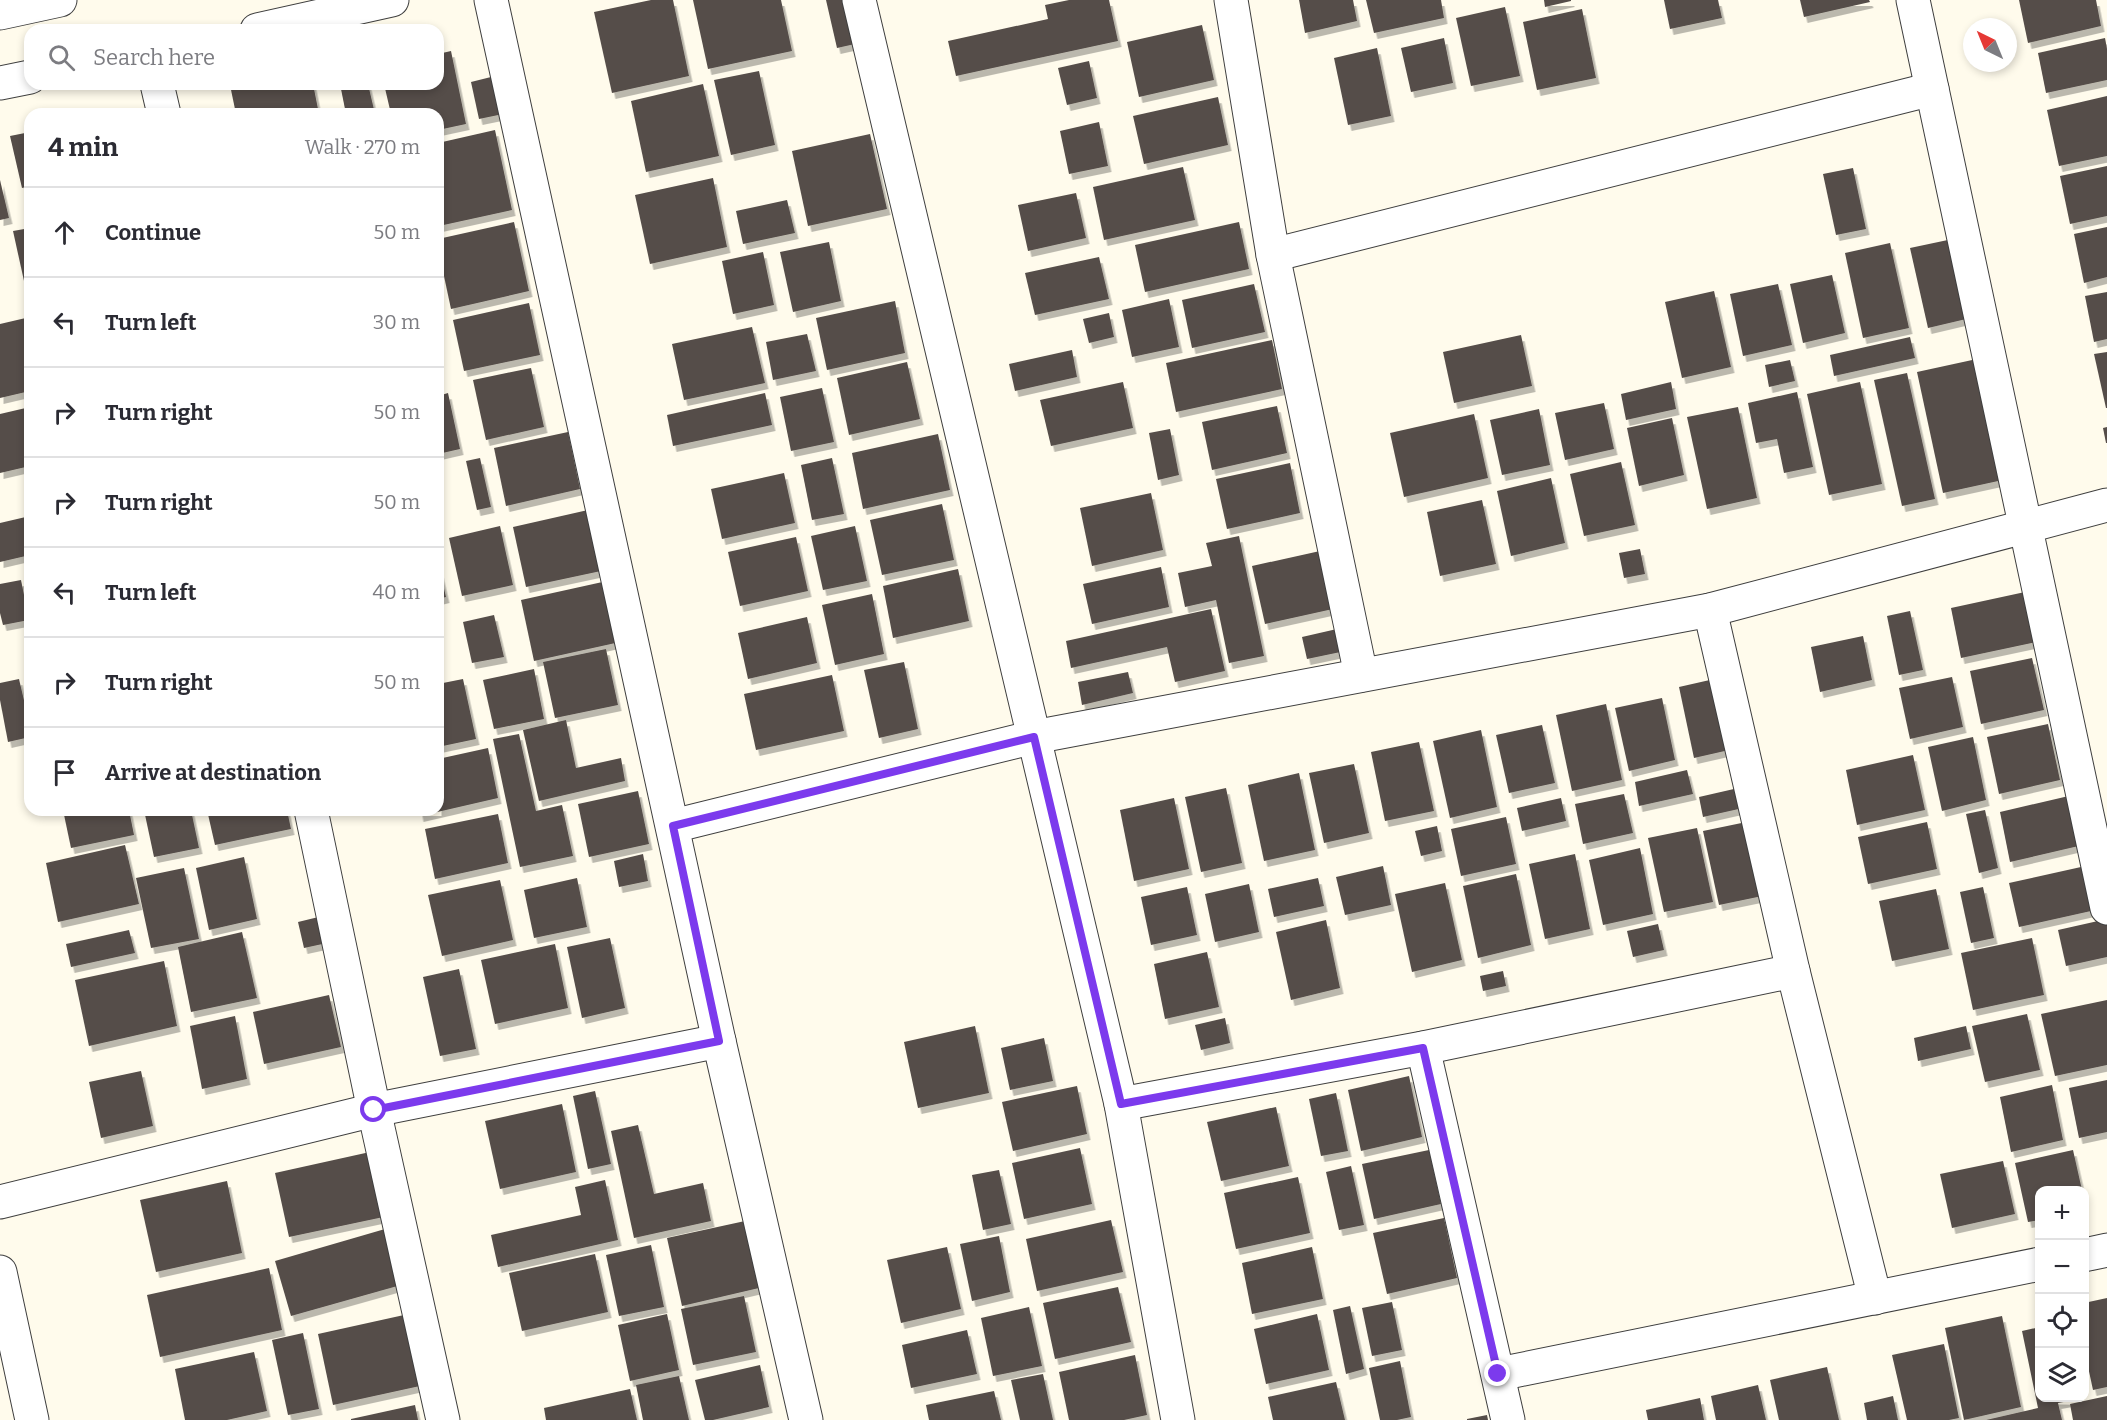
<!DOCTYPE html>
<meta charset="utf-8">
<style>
body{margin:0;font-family:Bitter,serif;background:#f7f7f7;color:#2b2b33}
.controls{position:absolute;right:18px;bottom:18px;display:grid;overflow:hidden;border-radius:12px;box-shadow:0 3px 9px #0003}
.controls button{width:54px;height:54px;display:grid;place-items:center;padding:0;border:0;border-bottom:2px solid #e1e1e2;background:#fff;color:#2b2b33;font:30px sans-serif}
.compass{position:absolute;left:1963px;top:18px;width:54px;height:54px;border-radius:50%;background:#fff;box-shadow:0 3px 9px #0003;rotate:317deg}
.stop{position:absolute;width:18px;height:18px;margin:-14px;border:4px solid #7c3aed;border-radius:50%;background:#fff}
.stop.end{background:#7c3aed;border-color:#fff;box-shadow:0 2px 6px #0008}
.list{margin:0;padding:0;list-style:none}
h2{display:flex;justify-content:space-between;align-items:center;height:78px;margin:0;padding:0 24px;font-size:26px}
h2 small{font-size:20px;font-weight:400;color:#7c7c81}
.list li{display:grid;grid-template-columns:39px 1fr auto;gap:18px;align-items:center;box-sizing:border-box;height:90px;padding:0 24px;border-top:2px solid #e1e1e2}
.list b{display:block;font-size:22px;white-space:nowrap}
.list em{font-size:20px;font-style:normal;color:#7c7c81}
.icon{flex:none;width:33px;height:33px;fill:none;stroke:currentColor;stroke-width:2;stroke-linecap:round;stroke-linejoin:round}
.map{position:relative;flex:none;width:2107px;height:1420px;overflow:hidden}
.search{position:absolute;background:#fff;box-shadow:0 3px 9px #0003;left:24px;top:24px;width:420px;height:66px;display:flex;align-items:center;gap:15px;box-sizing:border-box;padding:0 21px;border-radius:18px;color:#7c7c81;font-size:22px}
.panel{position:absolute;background:#fff;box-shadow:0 3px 9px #0003;left:24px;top:108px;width:420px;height:708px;border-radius:18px}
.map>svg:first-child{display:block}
</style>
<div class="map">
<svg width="2107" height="1420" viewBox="0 0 2107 1420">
<defs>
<filter id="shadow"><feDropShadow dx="3.5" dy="6" stdDeviation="0" flood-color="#0004"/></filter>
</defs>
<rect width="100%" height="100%" fill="#fffbec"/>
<g fill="#554d49" filter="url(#shadow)">
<path d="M651 0H673L689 76 612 93 594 12Z"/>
<path d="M693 0H781L792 51 708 69Z"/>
<path d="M826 0H855L864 42 837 48Z"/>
<path d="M1069 0H1109L1118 41 956 76 948 41 1048 19 1045 5Z"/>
<path d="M1299 0H1353L1357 21 1305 33Z"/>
<path d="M1366 0H1441L1444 18 1374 33Z"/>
<path d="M1544 0H1571V1L1545 7Z"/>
<path d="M1664 0H1718L1722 18 1670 29Z"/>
<path d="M1800 0H1869L1870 2 1804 17Z"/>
<path d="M2019 0H2096L2101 26 2028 43Z"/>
<path d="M1505 7 1520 76 1471 86 1456 18Z"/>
<path d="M1582 9 1596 78 1537 90 1523 22Z"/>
<path d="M1202 25 1214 80 1139 97 1127 42Z"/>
<path d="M1444 38 1453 83 1411 92 1401 48Z"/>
<path d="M2105 38 2107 49V80L2046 93 2038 53Z"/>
<path d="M1377 48 1391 116 1348 125 1334 58Z"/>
<path d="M451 51 466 124 438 130V114H391L384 84H438V54Z"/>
<path d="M1089 61 1097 98 1067 105 1058 68Z"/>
<path d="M759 71 775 145 731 155 714 80Z"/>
<path d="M499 75 508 113 479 119 471 82Z"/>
<path d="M235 84H313L319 114H236L230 85Z"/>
<path d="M340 84H368L375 114H346Z"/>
<path d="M703 84 719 156 646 172 631 101Z"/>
<path d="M2107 96V156L2059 166 2047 110Z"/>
<path d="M1218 97 1228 145 1144 164 1133 116Z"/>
<path d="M1099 122 1108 166 1069 174 1060 131Z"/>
<path d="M495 130 512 210 439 226 438 143Z"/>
<path d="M30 132V186L22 188 10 136Z"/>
<path d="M870 134 887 209 808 226 792 151Z"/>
<path d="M2107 166V216L2070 224 2060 176Z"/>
<path d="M1183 167 1195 220 1104 240 1093 187Z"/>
<path d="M1853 168 1866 229 1836 235 1823 174Z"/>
<path d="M713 178 727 247 650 264 635 195Z"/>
<path d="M0 180 9 218 0 220Z"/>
<path d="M1076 193 1086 238 1028 251 1018 205Z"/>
<path d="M787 200 795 233 743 244 736 211Z"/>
<path d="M514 222 529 291 451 309 438 248V239Z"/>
<path d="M1239 222 1249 269 1145 292 1135 245Z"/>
<path d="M2107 227V277L2084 283 2074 234Z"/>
<path d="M30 228V299H28L13 231Z"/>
<path d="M1962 237 1979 316 1928 328 1910 248Z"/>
<path d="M829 242 841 301 793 312 780 252Z"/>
<path d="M1890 243 1909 328 1863 338 1845 253Z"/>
<path d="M763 252 774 305 733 314 722 261Z"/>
<path d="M1099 257 1109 299 1035 315 1025 273Z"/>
<path d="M1832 275 1845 333 1803 343 1790 284Z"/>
<path d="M1254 284 1265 332 1192 348 1182 300Z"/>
<path d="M1778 284 1792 345 1743 356 1730 294Z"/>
<path d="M1714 291 1731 367 1682 378 1665 302Z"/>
<path d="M2107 292V339L2094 342 2085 296Z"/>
<path d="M1169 299 1179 347 1132 357 1122 310Z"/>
<path d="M895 301 905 353 827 370 816 318Z"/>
<path d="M529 303 540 355 464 371 453 320Z"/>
<path d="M1109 313 1114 337 1089 343 1083 319Z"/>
<path d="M30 317V391L0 398V324Z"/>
<path d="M752 327 765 383 684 400 672 344Z"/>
<path d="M807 334 816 371 773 380 766 342Z"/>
<path d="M1521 335 1532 386 1454 403 1443 352Z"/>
<path d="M1910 337 1915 358 1834 376 1830 355Z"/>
<path d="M1272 340 1282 389 1176 412 1166 363Z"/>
<path d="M1072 350 1077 377 1015 391 1009 364Z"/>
<path d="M2107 352V408H2106L2094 354Z"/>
<path d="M1986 357 2012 478 1943 493 1917 372Z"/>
<path d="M1790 360 1795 381 1769 387 1765 365Z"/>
<path d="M907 362 920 419 849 435 837 378Z"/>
<path d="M531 368 544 427 486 440 473 380Z"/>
<path d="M1907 373 1935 499 1902 506 1874 380Z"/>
<path d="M1123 382 1133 428 1051 446 1040 400Z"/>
<path d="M1671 382 1676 409 1626 420 1621 394Z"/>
<path d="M1860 382 1882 484 1829 495 1807 394Z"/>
<path d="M822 388 834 442 791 451 780 397Z"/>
<path d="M1797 392 1813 467 1784 473 1777 439 1756 443 1748 403Z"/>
<path d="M448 393 460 449 438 454V396Z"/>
<path d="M765 393 772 425 673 446 667 415Z"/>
<path d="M1604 403 1614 449 1565 460 1555 413Z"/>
<path d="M1277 406 1287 453 1212 470 1202 422Z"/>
<path d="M30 407V466L0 473V414Z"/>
<path d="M1738 407 1757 498 1707 509 1687 417Z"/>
<path d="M1539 409 1550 465 1502 475 1490 420Z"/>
<path d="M1474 414 1488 478 1404 497 1390 433Z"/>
<path d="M1672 418 1684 475 1639 486 1627 428Z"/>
<path d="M2107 427V443H2106L2103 428Z"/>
<path d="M1170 429 1179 475 1158 480 1149 433Z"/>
<path d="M568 432 580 489 506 506 494 448Z"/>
<path d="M938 434 950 490 863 509 852 453Z"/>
<path d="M480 458 491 507 477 510 466 461Z"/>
<path d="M832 458 844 514 812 520 801 465Z"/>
<path d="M1621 462 1635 525 1584 536 1570 474Z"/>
<path d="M1290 463 1300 513 1227 529 1216 479Z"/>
<path d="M784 473 795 523 722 539 711 489Z"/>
<path d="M1551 478 1565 543 1511 556 1497 491Z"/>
<path d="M1151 493 1163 550 1092 566 1080 508Z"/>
<path d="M1482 500 1496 564 1440 576 1427 512Z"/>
<path d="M942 504 954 560 882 575 870 520Z"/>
<path d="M588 510 601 571 526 587 513 527Z"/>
<path d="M30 516V555L0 562V523Z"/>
<path d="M500 526 513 585 462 596 449 538Z"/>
<path d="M855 526 867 581 823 590 811 536Z"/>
<path d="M1239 536 1264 656 1229 663 1216 600 1185 607 1178 573 1212 566 1206 543Z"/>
<path d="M796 537 808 591 740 606 728 552Z"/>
<path d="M1329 549 1342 607 1265 624 1252 566Z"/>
<path d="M1640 549 1645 574 1624 578 1619 553Z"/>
<path d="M438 563 446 597 438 599Z"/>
<path d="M1161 567 1169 607 1092 624 1083 584Z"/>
<path d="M958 569 969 621 893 638 883 586Z"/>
<path d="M21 580 29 620 3 625 0 613V584Z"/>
<path d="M607 581 620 642 534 661 521 600Z"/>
<path d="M2025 592 2036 642 1961 658 1951 608Z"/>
<path d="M872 594 884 654 835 665 822 605Z"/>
<path d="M1211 609 1225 671 1175 682 1167 647 1071 668 1066 641Z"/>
<path d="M1910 611 1923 670 1899 675 1887 616Z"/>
<path d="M494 615 504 657 472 663 463 622Z"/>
<path d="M807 617 817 663 748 679 738 633Z"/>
<path d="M1350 626 1355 649 1307 659 1302 637Z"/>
<path d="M1863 636 1872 680 1820 692 1811 647Z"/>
<path d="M606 649 618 705 555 718 543 662Z"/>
<path d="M2032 658 2044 710 1981 724 1970 671Z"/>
<path d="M904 662 918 729 879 738 864 670Z"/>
<path d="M534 669 544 719 494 729 483 680Z"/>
<path d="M1128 672 1133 693 1082 705 1078 682Z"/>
<path d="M832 675 844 731 756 750 744 694Z"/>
<path d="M1723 677 1738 748 1694 758 1679 687Z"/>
<path d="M1952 677 1963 727 1910 739 1899 688Z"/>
<path d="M19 679 30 726V737L8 742 0 700V683Z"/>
<path d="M463 679 476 739 438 747V684Z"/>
<path d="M1662 698 1675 760 1629 771 1615 708Z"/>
<path d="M1606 704 1622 780 1572 791 1556 715Z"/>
<path d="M566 720 576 768 621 758 625 781 539 801 523 730Z"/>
<path d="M2048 724 2060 780 1999 794 1987 737Z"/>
<path d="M1542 725 1555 783 1509 793 1496 735Z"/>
<path d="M1481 730 1497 807 1450 818 1433 741Z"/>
<path d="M519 734 536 811 562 805 573 856 520 867 493 739Z"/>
<path d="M1973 737 1986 800 1942 811 1928 747Z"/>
<path d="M1419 742 1434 811 1385 821 1371 752Z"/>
<path d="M488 748 498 798 420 816 419 810H438V759Z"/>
<path d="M1913 755 1925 810 1857 825 1846 770Z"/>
<path d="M1354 764 1369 833 1324 843 1309 773Z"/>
<path d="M1687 770 1693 794 1639 806 1635 782Z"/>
<path d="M1299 773 1315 850 1264 861 1248 785Z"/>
<path d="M1747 786 1752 806 1703 817 1699 797Z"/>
<path d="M1226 788 1242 863 1201 872 1185 797Z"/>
<path d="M638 791 649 844 589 857 578 804Z"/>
<path d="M1624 794 1633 833 1583 844 1575 804Z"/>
<path d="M2073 795 2083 845 2010 862 2000 812Z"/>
<path d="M1174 798 1189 869 1134 881 1120 810Z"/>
<path d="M1561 798 1566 821 1522 831 1517 808Z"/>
<path d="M63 810H129L134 835 71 848Z"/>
<path d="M144 810H191L199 848 154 857Z"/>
<path d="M207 810H287L291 829 215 845Z"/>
<path d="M1985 810 1998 868 1979 873 1966 814Z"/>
<path d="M498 814 508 863 435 879 425 829Z"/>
<path d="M1506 817 1516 864 1461 876 1451 829Z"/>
<path d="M1756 820 1772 894 1719 905 1703 831Z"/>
<path d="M1927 822 1937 869 1868 884 1858 837Z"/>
<path d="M1437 826 1442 851 1421 856 1415 831Z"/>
<path d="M1697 828 1713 902 1664 912 1648 838Z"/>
<path d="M125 845 139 904 58 922 46 863Z"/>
<path d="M1640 848 1653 914 1603 925 1589 860Z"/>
<path d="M643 854 648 881 619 887 614 861Z"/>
<path d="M1575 854 1590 929 1545 939 1529 864Z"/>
<path d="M244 857 257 919 209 930 196 868Z"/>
<path d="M1383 866 1391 905 1345 915 1336 877Z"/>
<path d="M2081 867 2091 911 2019 927 2009 883Z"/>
<path d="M184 868 199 939 151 948 136 878Z"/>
<path d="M1516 874 1531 945 1478 958 1463 886Z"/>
<path d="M577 878 587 927 534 938 524 890Z"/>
<path d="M1318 878 1324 906 1274 917 1268 889Z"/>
<path d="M500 880 513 940 442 956 428 895Z"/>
<path d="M1445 883 1462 960 1412 972 1395 894Z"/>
<path d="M1249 884 1259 932 1215 942 1205 894Z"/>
<path d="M1187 887 1197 935 1151 945 1141 897Z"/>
<path d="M1983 887 1994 938 1971 943 1960 892Z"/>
<path d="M1936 889 1949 949 1892 961 1879 901Z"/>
<path d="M335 913 341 940 304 948 298 922Z"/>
<path d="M2107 919V957L2066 966 2058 930Z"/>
<path d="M1326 920 1340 988 1291 1000 1276 932Z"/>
<path d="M1658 924 1664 950 1633 957 1627 931Z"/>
<path d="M129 930 135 953 71 967 66 944Z"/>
<path d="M242 932 257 998 191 1012 178 947Z"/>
<path d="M610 938 625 1008 582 1018 567 947Z"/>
<path d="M2032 938 2044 995 1973 1010 1961 953Z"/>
<path d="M555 944 568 1008 495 1024 481 960Z"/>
<path d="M1207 952 1219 1007 1165 1019 1154 964Z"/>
<path d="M164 961 177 1026 89 1046 75 980Z"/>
<path d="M459 969 476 1049 440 1056 423 977Z"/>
<path d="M1503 971 1506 986 1483 991 1480 976Z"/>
<path d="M329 995 341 1047 264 1064 253 1012Z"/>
<path d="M2107 1000V1065L2055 1076 2041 1014Z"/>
<path d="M2027 1014 2040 1070 1985 1082 1972 1026Z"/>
<path d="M235 1016 247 1079 202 1089 190 1026Z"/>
<path d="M1225 1018 1230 1043 1201 1050 1195 1025Z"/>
<path d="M975 1026 989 1093 918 1108 904 1042Z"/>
<path d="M1966 1026 1971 1049 1918 1061 1914 1038Z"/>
<path d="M1044 1038 1053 1081 1010 1090 1001 1048Z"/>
<path d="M141 1071 153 1126 101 1138 89 1082Z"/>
<path d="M1409 1076 1422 1137 1361 1151 1348 1090Z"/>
<path d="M2107 1080V1132L2079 1138 2069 1088Z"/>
<path d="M2052 1085 2063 1140 2011 1152 2000 1097Z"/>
<path d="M1077 1086 1087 1134 1013 1151 1002 1102Z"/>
<path d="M595 1091 611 1164 588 1169 573 1096Z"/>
<path d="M1336 1093 1348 1151 1321 1156 1309 1099Z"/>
<path d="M562 1104 576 1172 500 1189 485 1121Z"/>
<path d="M1276 1107 1289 1166 1221 1181 1207 1122Z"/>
<path d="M638 1125 654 1194 703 1183 711 1221 634 1238 611 1131Z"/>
<path d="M1080 1148 1092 1204 1024 1219 1012 1163Z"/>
<path d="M379 1150 393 1215 289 1237 275 1173Z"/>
<path d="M1429 1150 1441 1204 1374 1219 1362 1164Z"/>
<path d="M2073 1150 2082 1190H2040V1220L2028 1222 2015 1163Z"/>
<path d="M2003 1161 2015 1214 1952 1228 1940 1174Z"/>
<path d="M1351 1166 1364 1225 1339 1230 1326 1172Z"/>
<path d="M999 1170 1011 1224 983 1230 972 1175Z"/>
<path d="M1298 1177 1310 1233 1236 1249 1224 1193Z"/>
<path d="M605 1180 618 1240 498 1267 491 1235 581 1215 575 1187Z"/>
<path d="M227 1181 242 1253 156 1272 140 1200Z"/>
<path d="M1444 1218 1457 1278 1387 1294 1373 1233Z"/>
<path d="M1111 1220 1123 1272 1037 1291 1026 1239Z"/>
<path d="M745 1221 759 1288 682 1306 667 1238Z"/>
<path d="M385 1229 401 1285 291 1316 275 1261Z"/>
<path d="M999 1236 1010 1292 972 1301 960 1244Z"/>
<path d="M651 1245 664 1307 619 1316 606 1255Z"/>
<path d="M947 1247 961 1309 901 1323 887 1260Z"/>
<path d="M1312 1247 1323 1299 1252 1314 1242 1263Z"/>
<path d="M595 1254 608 1312 522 1331 509 1273Z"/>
<path d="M269 1268 282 1330 160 1357 147 1295Z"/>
<path d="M1118 1287 1131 1342 1055 1359 1043 1303Z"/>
<path d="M744 1296 756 1352 693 1365 681 1309Z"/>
<path d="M2107 1298V1387L2093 1390 2084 1348V1303Z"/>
<path d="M1392 1302 1402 1350 1372 1356 1362 1308Z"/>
<path d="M1350 1306 1364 1369 1346 1374 1333 1310Z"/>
<path d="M1029 1307 1042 1366 993 1376 981 1318Z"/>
<path d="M667 1314 679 1370 630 1381 618 1325Z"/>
<path d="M1317 1314 1329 1370 1266 1384 1254 1329Z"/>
<path d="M404 1315 420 1386 333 1405 318 1334Z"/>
<path d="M2002 1316 2021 1407 1964 1420 1945 1328Z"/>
<path d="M2040 1327V1398L2080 1399 2058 1403 2062 1420H1986L2038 1408 2022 1331Z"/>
<path d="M967 1330 977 1374 911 1388 902 1345Z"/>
<path d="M303 1333 319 1409 288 1415 272 1340Z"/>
<path d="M1944 1344 1959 1418 1949 1420H1907L1892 1355Z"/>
<path d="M254 1352 267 1411 227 1420H185L175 1369Z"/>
<path d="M1135 1355 1147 1415 1124 1420H1069L1059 1372Z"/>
<path d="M1400 1361 1411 1417 1397 1420H1380L1369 1368Z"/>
<path d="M760 1365 769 1407 713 1420H705L695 1380Z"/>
<path d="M1827 1367 1839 1420H1779L1770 1380Z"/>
<path d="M1043 1374 1053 1420H1020L1011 1380Z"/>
<path d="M679 1376 689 1420H643L636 1385Z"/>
<path d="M1336 1382 1345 1420H1273L1268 1397Z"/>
<path d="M1758 1385 1766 1420H1716L1711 1396Z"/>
<path d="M630 1389 637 1420H546L544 1408Z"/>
<path d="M994 1391 1001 1420H929L926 1405Z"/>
<path d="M1893 1396 1898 1420H1867L1864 1403Z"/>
<path d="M2107 1396V1420H2073L2070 1404Z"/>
<path d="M1700 1398 1704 1420H1648L1646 1410Z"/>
<path d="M415 1405 418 1420H351V1419Z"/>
<path d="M1487 1415 1488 1420H1467V1419Z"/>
</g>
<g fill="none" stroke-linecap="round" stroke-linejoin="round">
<g stroke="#3f3f3f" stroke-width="35">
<g id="minor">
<path d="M491 0 719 1041 806 1420"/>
<path d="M859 0 1121 1104 1178 1420"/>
<path d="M1231 0 1273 255 1361 675"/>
<path d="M1913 0 2107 908"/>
<path d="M157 84 164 114"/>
<path d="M1273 255 1932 89"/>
<path d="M1710 610 1793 971 1875 1298"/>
<path d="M311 810 374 1110 443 1420"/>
<path d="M673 826 1034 737 1710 610 2107 505"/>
<path d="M1423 1048 1508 1420"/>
<path d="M1121 1104 1423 1048 1793 971"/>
<path d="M0 1202 374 1110 719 1041"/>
<path d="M2084 1255 2107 1250"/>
<path d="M1499 1374 2040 1264"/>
</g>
</g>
<g stroke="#3f3f3f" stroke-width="35">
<g id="tertiary">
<path d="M0 13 60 0"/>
<path d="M257 30 392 0"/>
<path d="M0 83 30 77"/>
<path d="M0 1272 32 1420"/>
</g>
</g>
<use href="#minor" stroke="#fff" stroke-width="33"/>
<use href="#tertiary" stroke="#fff" stroke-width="33"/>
</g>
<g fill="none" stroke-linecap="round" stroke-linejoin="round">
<path stroke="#7c3aed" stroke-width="8" d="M374 1110 719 1041 673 826 1034 737 1121 1104 1423 1048 1498 1374"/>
</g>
</svg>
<div class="controls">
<button>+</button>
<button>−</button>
<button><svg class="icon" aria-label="locate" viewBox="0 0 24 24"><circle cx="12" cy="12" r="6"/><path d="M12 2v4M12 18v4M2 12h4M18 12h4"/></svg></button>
<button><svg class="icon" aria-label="layers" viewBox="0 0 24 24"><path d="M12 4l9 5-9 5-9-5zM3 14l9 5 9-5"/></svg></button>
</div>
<svg class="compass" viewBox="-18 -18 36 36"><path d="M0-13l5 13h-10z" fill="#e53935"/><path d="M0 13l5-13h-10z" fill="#7c7c81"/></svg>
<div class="stop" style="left:374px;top:1110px"></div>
<div class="stop end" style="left:1498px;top:1374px"></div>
<div class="search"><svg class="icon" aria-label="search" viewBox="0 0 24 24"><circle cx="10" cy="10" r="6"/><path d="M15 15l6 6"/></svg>Search here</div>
<section class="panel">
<h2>4 min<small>Walk · 270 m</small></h2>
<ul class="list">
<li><svg class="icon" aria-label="ahead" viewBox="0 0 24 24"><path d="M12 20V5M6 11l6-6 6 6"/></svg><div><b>Continue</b></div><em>50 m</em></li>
<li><svg class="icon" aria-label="left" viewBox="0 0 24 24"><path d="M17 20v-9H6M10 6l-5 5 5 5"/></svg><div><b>Turn left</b></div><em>30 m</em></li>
<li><svg class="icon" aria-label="right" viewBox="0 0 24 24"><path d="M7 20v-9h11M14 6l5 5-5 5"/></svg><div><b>Turn right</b></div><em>50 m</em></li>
<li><svg class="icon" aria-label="right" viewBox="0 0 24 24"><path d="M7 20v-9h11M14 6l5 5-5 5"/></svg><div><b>Turn right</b></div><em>50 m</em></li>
<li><svg class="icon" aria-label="left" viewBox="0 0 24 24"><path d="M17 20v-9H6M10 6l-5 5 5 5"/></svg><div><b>Turn left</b></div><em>40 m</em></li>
<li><svg class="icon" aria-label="right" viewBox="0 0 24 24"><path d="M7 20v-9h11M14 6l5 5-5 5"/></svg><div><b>Turn right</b></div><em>50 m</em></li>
<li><svg class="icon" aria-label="arrive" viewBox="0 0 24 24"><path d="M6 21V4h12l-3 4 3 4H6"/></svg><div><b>Arrive at destination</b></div></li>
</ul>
</section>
</div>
